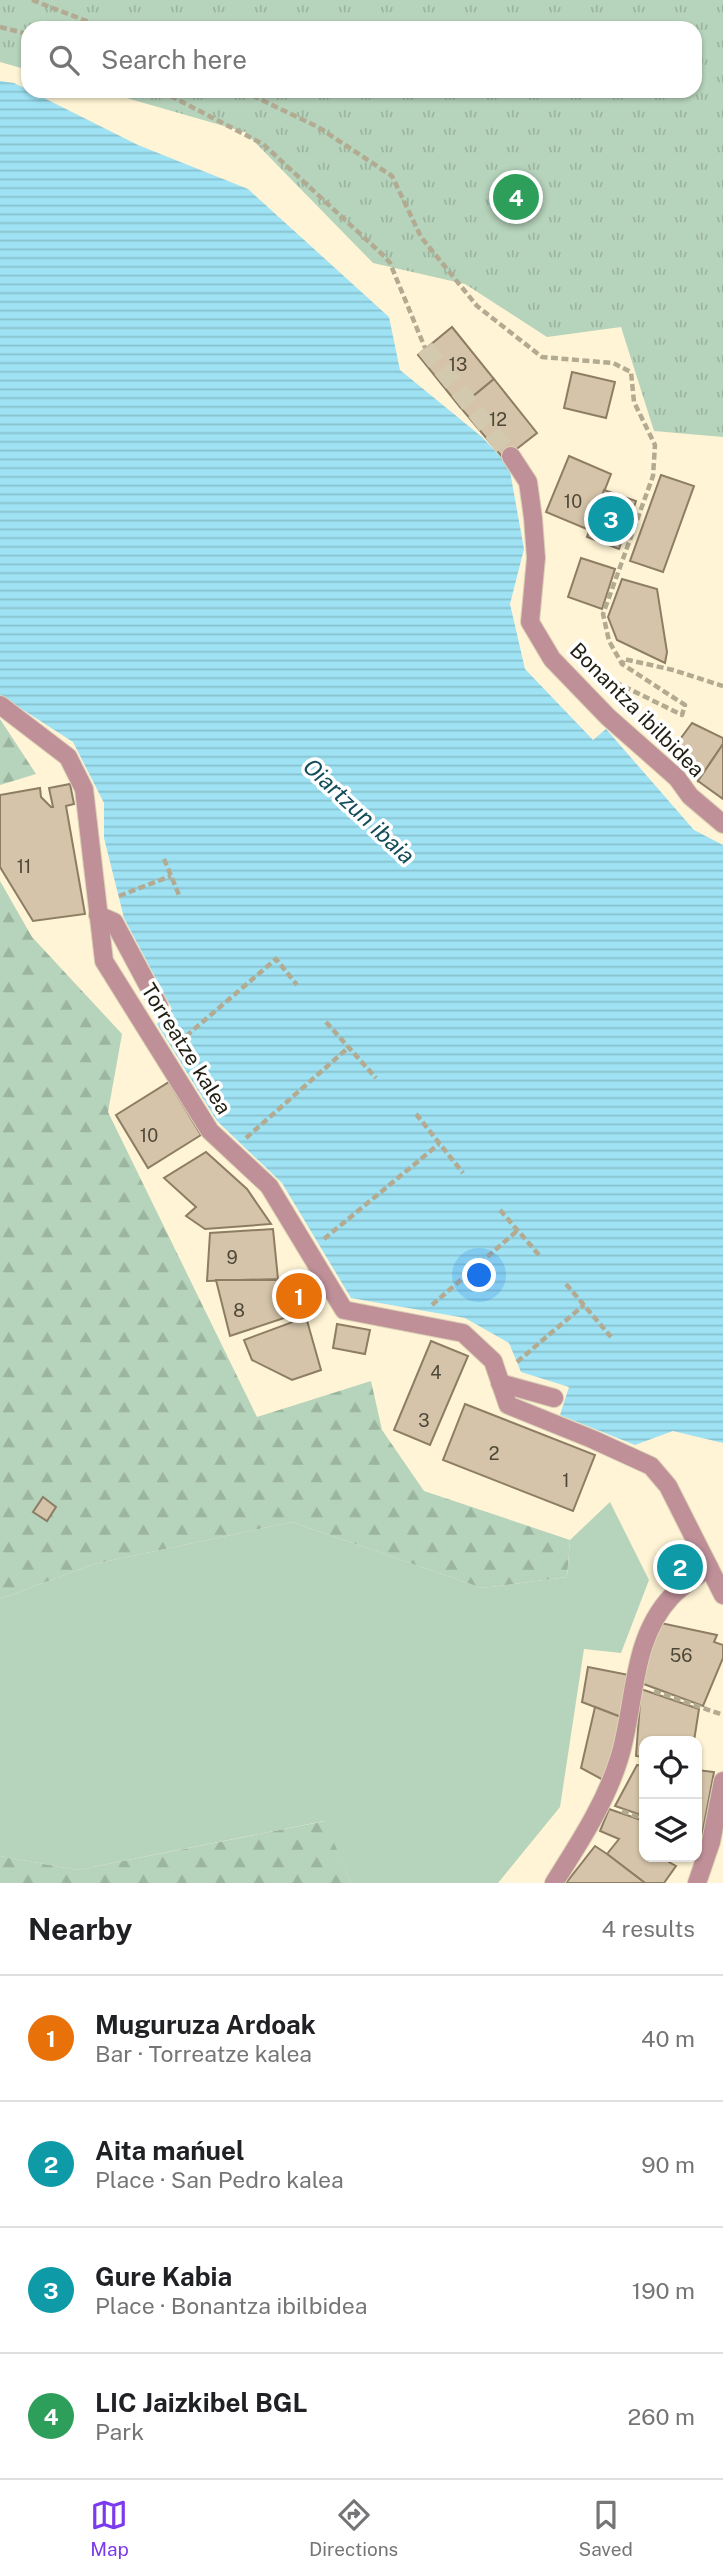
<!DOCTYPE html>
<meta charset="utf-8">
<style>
body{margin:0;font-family:"Public Sans",sans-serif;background:#f6f6f6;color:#202124}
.controls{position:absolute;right:21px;bottom:21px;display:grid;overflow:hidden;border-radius:14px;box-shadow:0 2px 5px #0004}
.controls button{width:63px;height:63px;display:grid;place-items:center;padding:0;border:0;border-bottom:2px solid #e0e0e0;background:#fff;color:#202124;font:35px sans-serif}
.you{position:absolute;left:480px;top:1276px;width:24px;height:24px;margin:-18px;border:5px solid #fff;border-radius:50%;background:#1a73e8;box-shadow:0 0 0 10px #1a73e833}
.badge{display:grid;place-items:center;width:46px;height:46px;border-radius:50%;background:#7c3aed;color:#fff;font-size:23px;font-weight:700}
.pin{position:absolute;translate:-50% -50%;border:4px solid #fff;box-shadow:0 2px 7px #0006}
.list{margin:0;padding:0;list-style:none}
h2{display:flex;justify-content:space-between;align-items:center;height:91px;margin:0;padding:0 28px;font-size:30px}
h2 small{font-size:23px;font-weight:400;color:#757577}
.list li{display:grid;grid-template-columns:46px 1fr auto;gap:21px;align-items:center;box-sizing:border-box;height:126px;padding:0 28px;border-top:2px solid #e0e0e0}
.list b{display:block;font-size:26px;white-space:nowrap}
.list p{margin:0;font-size:23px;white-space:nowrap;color:#757577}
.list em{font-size:23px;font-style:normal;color:#757577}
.icon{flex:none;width:38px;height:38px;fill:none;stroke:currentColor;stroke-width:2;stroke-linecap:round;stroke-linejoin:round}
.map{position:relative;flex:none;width:723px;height:1883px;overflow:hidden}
.search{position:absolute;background:#fff;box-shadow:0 2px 5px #0004;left:21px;right:21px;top:21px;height:77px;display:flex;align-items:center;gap:18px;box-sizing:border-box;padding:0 24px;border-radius:21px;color:#757577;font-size:26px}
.sheet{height:595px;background:#fff}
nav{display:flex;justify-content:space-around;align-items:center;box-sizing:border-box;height:98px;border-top:2px solid #e0e0e0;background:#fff;font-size:19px;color:#757577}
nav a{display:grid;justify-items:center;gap:4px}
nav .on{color:#7c3aed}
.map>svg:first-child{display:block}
</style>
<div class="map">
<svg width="723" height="1883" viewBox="0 0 723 1883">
<defs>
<pattern id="forest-firs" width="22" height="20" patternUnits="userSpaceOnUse" patternTransform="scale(1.75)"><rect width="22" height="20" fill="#b6d3bb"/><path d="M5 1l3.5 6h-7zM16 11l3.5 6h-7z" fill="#9cb5a0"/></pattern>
<pattern id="park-tufts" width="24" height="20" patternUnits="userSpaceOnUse" patternTransform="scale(1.75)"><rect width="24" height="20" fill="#b6d3bb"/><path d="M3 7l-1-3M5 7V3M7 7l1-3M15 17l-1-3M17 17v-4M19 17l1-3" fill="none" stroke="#9cb5a0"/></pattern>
<pattern id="water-rules" width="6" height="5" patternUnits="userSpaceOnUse" patternTransform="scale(1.75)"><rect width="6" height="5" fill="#9ee2f3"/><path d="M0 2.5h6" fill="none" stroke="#88c1cf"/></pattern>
</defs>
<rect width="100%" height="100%" fill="#fff4d5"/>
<path fill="#b6d3bb" d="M610 1502 649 1580 621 1653 584 1649 560 1807 498 1883H351L324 1821 77 1870 0 1856V1599L94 1564 292 1522 482 1588 567 1577 570 1540Z"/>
<g fill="url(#forest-firs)">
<path d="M0 719 36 774 0 785Z"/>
<path d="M0 881 32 937 122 1034 108 1112 257 1417 371 1381 382 1430 424 1491 570 1540 567 1577 482 1588 292 1522 94 1564 0 1599Z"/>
<path d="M325 1821 351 1883H0V1856L77 1870Z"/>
</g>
<path fill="url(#park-tufts)" d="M0 0H723V437L654 431 621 327 547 337 465 284 373 263 245 132 102 91H695V28H28V70L0 62Z"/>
<path fill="url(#water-rules)" d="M0 81 14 83 138 145 248 189 389 317 400 370 482 437 509 466 524 549 510 604 525 669 593 740 606 729 694 830 723 845V1443L673 1431 635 1445 560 1415 569 1387 521 1372 509 1343 465 1318 351 1298 282 1183 217 1121 157 1024 172 1009 124 918 104 838V803L73 742 0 695Z"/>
<g fill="#d5c4a9" stroke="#8d7d64" stroke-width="2">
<path d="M452 327 494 379 460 407 418 355Z"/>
<path d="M572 372 615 382 606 418 564 408Z"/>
<path d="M494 379 537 433 504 459 460 407Z"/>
<path d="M569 456 611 474 589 530 546 512Z"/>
<path d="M661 475 694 486 663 572 630 561Z"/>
<path d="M604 490 636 501 619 549 587 537Z"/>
<path d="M581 558 615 569 602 609 568 597Z"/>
<path d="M622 579 657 589 667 652 665 663 617 640 608 617Z"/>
<path d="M692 723 723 738V744L698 781 678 742Z"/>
<path d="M723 744V799L698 781Z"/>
<path d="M70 784 74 804 66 806 85 914 33 921 0 867V795L40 788 41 797 51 807H53L49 788Z"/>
<path d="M169 1082 201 1135 148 1168 116 1115Z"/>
<path d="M206 1152 247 1189 271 1224 205 1229 186 1216 196 1207 164 1178Z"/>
<path d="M273 1229 278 1279 207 1281 210 1233Z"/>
<path d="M216 1280H299L308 1310 230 1336Z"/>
<path d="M306 1317 321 1370 292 1380 252 1360 244 1340Z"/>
<path d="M337 1324 370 1330 365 1354 333 1348Z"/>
<path d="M431 1341 468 1356 430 1445 394 1430Z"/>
<path d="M465 1404 595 1455 573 1511 443 1460Z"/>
<path d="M43 1497 56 1507 47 1521 33 1512Z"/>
<path d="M656 1622 717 1635 714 1642 723 1645V1658L703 1706 641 1683Z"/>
<path d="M588 1667 634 1676 626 1719 582 1702Z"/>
<path d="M641 1689 699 1709 694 1741H644V1757L636 1756Z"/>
<path d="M595 1707 626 1719 607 1782 581 1768Z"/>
<path d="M637 1765 644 1766V1816L615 1806Z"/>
<path d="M697 1770 714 1772 702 1835 697 1833Z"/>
<path d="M609 1809 644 1821V1857H671L669 1862 676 1866 664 1883H645L607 1854 619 1839 600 1831Z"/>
<path d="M595 1846 607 1854 645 1883H566Z"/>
</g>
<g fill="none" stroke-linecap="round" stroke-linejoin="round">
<path stroke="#d3c9ae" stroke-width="18" stroke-dasharray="18 9" stroke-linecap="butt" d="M425 348 511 456"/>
<g stroke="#dbd2b6" stroke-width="20">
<g id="minor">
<path d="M511 456 528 482 533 518 536 558 530 622 552 659 608 717 677 778 690 796 723 824"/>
<path d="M0 705 68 757 84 789 104 961 210 1131 269 1186 344 1310 463 1333 493 1361 508 1405 592 1439 651 1466 668 1486 723 1595"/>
<path d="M98 915 114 922 159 1006"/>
<path d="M500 1383 554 1398"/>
<path d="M554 1883C579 1843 605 1804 619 1759 636 1706 630 1641 671 1597 681 1586 697 1577 709 1567"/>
<path d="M697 1883 711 1842 723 1781"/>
</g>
</g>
<g stroke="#b3aa92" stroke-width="4.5" stroke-dasharray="7 3.5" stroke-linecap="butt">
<path d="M32 0 105 28"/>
<path d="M0 27 28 34"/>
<path d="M161 91 263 144 384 256 390 263 425 348"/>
<path d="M243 91 318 127 392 176 421 237 477 306 542 357 613 363 631 372 634 402 655 445 653 476 603 614 609 641 622 664"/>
<path d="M608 688 613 681 682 715 685 705 622 664 624 659 673 670 723 686"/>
<path d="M654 725 664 732 668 738"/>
<path d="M164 859 179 895"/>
<path d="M119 896 171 876"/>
<path d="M326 1022 376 1078"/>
<path d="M178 1043 276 959 297 985"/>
<path d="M416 1114 463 1173"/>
<path d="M246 1138 349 1047"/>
<path d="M500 1210 539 1255"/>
<path d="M324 1239 439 1144"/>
<path d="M566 1284 611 1337"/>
<path d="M432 1305 518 1230"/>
<path d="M517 1362 584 1305"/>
<path d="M654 1691 723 1715"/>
<path d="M622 1811 644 1819"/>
</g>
<use href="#minor" stroke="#c09099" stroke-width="18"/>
</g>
<g text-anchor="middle" stroke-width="7" stroke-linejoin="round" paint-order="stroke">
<g font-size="18" fill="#4e4838">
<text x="458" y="371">13</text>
<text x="498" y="426">12</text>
<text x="573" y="508">10</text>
<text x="24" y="873">11</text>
<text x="149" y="1142">10</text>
<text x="232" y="1264">9</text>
<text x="239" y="1317">8</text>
<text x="436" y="1379">4</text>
<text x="424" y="1427">3</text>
<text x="494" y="1460">2</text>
<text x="566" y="1487">1</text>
<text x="681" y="1662">56</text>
</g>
<g font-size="21" fill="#211e12" stroke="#fff">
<text transform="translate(637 710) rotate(45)" y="7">Bonantza ibilbidea</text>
<text transform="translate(186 1049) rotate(58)" y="7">Torreatze kalea</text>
</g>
<g font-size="23" font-style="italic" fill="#134d5a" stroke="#fff">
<text transform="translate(359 811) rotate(43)" y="8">Oiartzun ibaia</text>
</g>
</g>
</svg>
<div class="controls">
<button><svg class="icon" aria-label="locate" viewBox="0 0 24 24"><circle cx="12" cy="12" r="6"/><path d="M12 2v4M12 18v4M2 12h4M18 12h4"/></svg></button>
<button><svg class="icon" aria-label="layers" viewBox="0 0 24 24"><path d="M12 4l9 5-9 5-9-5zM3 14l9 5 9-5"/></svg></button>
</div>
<div class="you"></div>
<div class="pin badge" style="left:299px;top:1296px;background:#e8710a">1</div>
<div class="pin badge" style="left:680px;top:1567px;background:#0f9aa8">2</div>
<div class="pin badge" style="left:611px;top:519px;background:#0f9aa8">3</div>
<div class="pin badge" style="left:516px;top:197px;background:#2e9e5b">4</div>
<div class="search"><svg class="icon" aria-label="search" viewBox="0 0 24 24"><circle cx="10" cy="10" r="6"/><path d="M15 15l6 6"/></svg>Search here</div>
</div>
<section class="sheet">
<h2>Nearby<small>4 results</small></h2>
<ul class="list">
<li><span class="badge" style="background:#e8710a">1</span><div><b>Muguruza Ardoak</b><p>Bar · Torreatze kalea</p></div><em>40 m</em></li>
<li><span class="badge" style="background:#0f9aa8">2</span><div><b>Aita mańuel</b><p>Place · San Pedro kalea</p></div><em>90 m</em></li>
<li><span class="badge" style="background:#0f9aa8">3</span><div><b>Gure Kabia</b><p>Place · Bonantza ibilbidea</p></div><em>190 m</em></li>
<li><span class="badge" style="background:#2e9e5b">4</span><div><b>LIC Jaizkibel BGL</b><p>Park</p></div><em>260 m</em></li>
</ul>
</section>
<nav>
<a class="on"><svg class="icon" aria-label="map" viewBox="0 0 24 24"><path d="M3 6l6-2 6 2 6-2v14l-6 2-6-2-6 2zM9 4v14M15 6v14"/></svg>Map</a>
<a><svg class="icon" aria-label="directions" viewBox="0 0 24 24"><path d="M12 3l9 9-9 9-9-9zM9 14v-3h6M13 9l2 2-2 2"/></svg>Directions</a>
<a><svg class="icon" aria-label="saved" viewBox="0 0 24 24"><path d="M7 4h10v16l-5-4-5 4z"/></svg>Saved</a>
</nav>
